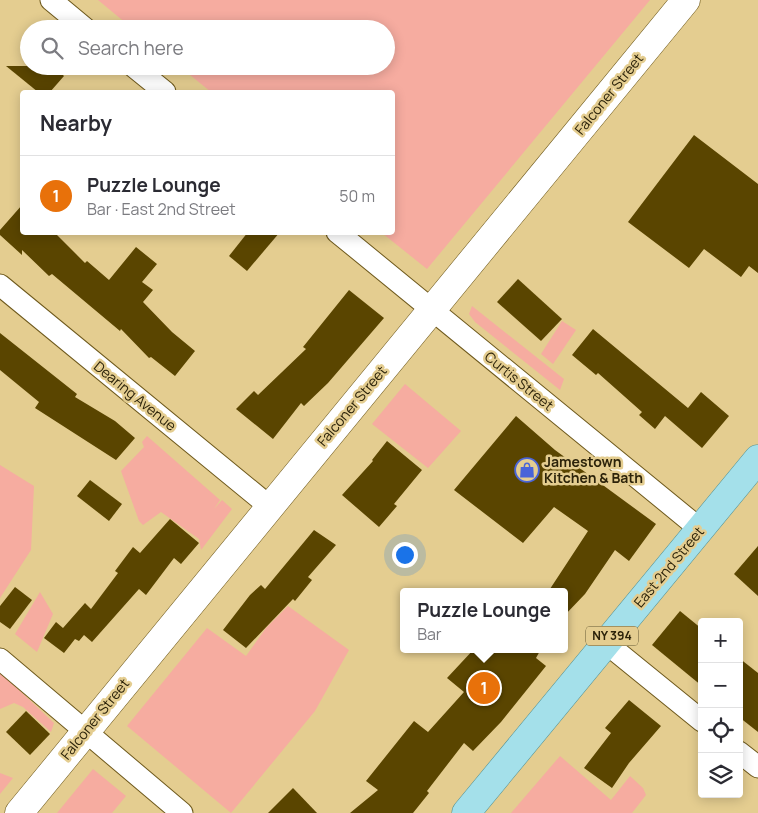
<!DOCTYPE html>
<meta charset="utf-8">
<style>
body{margin:0;font-family:Manrope,sans-serif;background:#f2f2f3;color:#2b2b33}
.controls{position:absolute;right:15px;bottom:15px;display:grid;overflow:hidden;border-radius:5px;box-shadow:0 2px 12px #0003}
.controls button{width:45px;height:45px;display:grid;place-items:center;padding:0;border:0;border-bottom:1px solid #e1e1e2;background:#fff;color:#2b2b33;font:25px sans-serif}
.you{position:absolute;left:404px;top:554px;width:18px;height:18px;margin:-12px;border:4px solid #fff;border-radius:50%;background:#1a73e8;box-shadow:0 0 0 8px #1a73e833}
.badge{display:grid;place-items:center;width:32px;height:32px;border-radius:50%;background:#db2777;color:#fff;font-size:16px;font-weight:700}
.pin{position:absolute;translate:-50% -50%;border:2px solid #fff;box-shadow:0 1px 5px #0006}
.popup{position:absolute;left:400px;top:588px;width:168px;height:65px;box-sizing:border-box;display:grid;place-content:center;border-radius:5px;background:#fff;filter:drop-shadow(0 1px 4px #0005);font-size:16px;white-space:nowrap;color:#7c7c81}
.popup b{font-size:19px;color:#2b2b33}
.popup::after{content:'';position:absolute;left:50%;top:100%;margin-left:-10px;border:10px solid transparent;border-top-color:#fff}
.list{margin:0;padding:0;list-style:none}
h2{display:flex;justify-content:space-between;align-items:center;height:65px;margin:0;padding:0 20px;font-size:21px}
h2 small{font-size:16px;font-weight:400;color:#7c7c81}
.list li{display:grid;grid-template-columns:32px 1fr auto;gap:15px;align-items:center;box-sizing:border-box;height:80px;padding:0 20px;border-top:1px solid #e1e1e2}
.list b{display:block;font-size:19px;white-space:nowrap}
.list p{margin:0;font-size:16px;white-space:nowrap;color:#7c7c81}
.list em{font-size:16px;font-style:normal;color:#7c7c81}
.icon{flex:none;width:28px;height:28px;fill:none;stroke:currentColor;stroke-width:2;stroke-linecap:round;stroke-linejoin:round}
.map{position:relative;flex:none;width:758px;height:813px;overflow:hidden}
.search{position:absolute;background:#fff;box-shadow:0 2px 12px #0003;left:20px;top:20px;width:375px;height:55px;display:flex;align-items:center;gap:12px;box-sizing:border-box;padding:0 18px;border-radius:28px;color:#7c7c81;font-size:19px}
.panel{position:absolute;background:#fff;box-shadow:0 2px 12px #0003;left:20px;top:90px;width:375px;height:145px;border-radius:5px}
.map>svg:first-child{display:block}
</style>
<div class="map">
<svg width="758" height="813" viewBox="0 0 758 813">
<rect width="100%" height="100%" fill="#e4cd90"/>
<g fill="#f6aca0">
<path d="M98 0H650L427 269 382 233 392 232V92H211L179 66H386V29H133Z"/>
<path d="M472 306 564 379 560 390 475 322 469 314Z"/>
<path d="M562 321 576 330 553 364 541 354Z"/>
<path d="M405 384 461 431 428 468 372 424Z"/>
<path d="M147 436 220 500 214 509 222 500 232 509 201 550 199 539 161 512 143 525 139 521 121 471 144 447 142 442Z"/>
<path d="M0 465 34 486 31 550 0 598Z"/>
<path d="M40 592 53 614 37 652 15 634Z"/>
<path d="M288 606 349 650 315 711 231 813 127 726 207 628 246 656 266 628Z"/>
<path d="M0 672 54 723 51 732 23 707 14 703 0 709Z"/>
<path d="M560 756 611 800 630 776 643 788 646 795 632 813H511Z"/>
<path d="M93 769 126 796 112 813H57Z"/>
<path d="M0 773 13 778 0 794Z"/>
</g>
<g fill="#5a4500">
<path d="M6 66H53L64 76 50 92H38Z"/>
<path d="M694 135 758 184V273L749 266 741 277 704 249 689 268 628 222Z"/>
<path d="M22 205V232H54L85 263 87 261 109 280 136 247 157 264 142 282 153 290 143 302 172 332 195 351 175 376 151 357 149 358 121 329 120 331 52 274 49 276 22 250V255L0 235V230Z"/>
<path d="M248 232H280L247 271 229 256Z"/>
<path d="M518 279 562 319 541 341 497 302Z"/>
<path d="M349 290 384 318 328 383 304 406 301 403 273 439 236 409 254 391 258 395 306 349 303 347Z"/>
<path d="M593 329 688 408 701 392 729 416 702 448 665 416 655 429 639 415 642 412 598 373 596 375 572 355Z"/>
<path d="M0 333 77 394 75 397 115 421 135 438 116 460 35 408 39 402 0 370Z"/>
<path d="M516 416 555 450 656 524 629 561 615 550 585 594 564 616V592H548L588 531 554 507 523 543 454 490Z"/>
<path d="M387 441 422 470 394 504 397 506 379 527 342 495 373 461 372 460Z"/>
<path d="M90 480 122 504 109 521 77 496Z"/>
<path d="M170 519 199 543 181 564 174 558 146 595 139 589 92 642 84 635 79 641 75 639 64 653 44 638 56 622 63 628 85 603 91 609 118 573 115 571 133 547 140 553Z"/>
<path d="M314 530 336 545 308 577 312 580 295 601 293 599 246 648 223 630 250 595 261 585 265 589Z"/>
<path d="M758 546V596L734 574Z"/>
<path d="M15 587 32 600 10 629 0 622V606Z"/>
<path d="M680 611 702 629V686L652 645Z"/>
<path d="M474 649H541L536 658 546 666 501 722 473 751 464 743 427 791 429 793 413 813H350L378 790 366 781 414 721 428 732 464 692 447 678Z"/>
<path d="M739 658 758 673V732L739 717Z"/>
<path d="M629 700 661 726 629 763 612 788 584 768 611 733 605 728Z"/>
<path d="M26 711 50 734 30 755 6 732Z"/>
<path d="M293 788 317 813H268Z"/>
</g>
<g fill="none" stroke-linecap="round" stroke-linejoin="round">
<g stroke="#6e591c" stroke-width="23">
<g id="street">
<path d="M51 0 86 29"/>
<path d="M133 66 165 92"/>
<path d="M337 232 700 529"/>
<path d="M0 285 269 506"/>
<path d="M606 643 702 721"/>
<path d="M0 659 182 813"/>
<path d="M739 752 758 767"/>
</g>
</g>
<g stroke="#6e591c" stroke-width="29">
<path id="secondary" d="M19 813 686 0"/>
</g>
<g stroke="#539092" stroke-width="29">
<path id="primary" d="M466 813 758 459"/>
</g>
<use href="#street" stroke="#fff" stroke-width="21"/>
<use href="#secondary" stroke="#fff" stroke-width="28"/>
<use href="#primary" stroke="#a4e0ea" stroke-width="28"/>
</g>
<defs>
<g id="shop-ring" transform="scale(1.25)"><circle r="9.5" fill="#e4cd90" stroke="#4964d8" stroke-width="1.5"/><path d="M-5-2.5h2.3a2.7 3.5 0 0 1 5.4 0H5L5.5 6h-11ZM-1.5-2.5h3a1.5 2.3 0 0 0-3 0Z" fill="#4964d8"/></g>
</defs>
<g fill-rule="evenodd">
<use href="#shop-ring" x="527" y="470"/>
</g>
<g text-anchor="middle" stroke-width="5" stroke-linejoin="round" paint-order="stroke">
<rect fill="#e4cd90" stroke="#635632" stroke-width="1" x="586" y="626.5" width="52" height="19" rx="4"/>
<g font-size="12" font-weight="bold" fill="#2c230a">
<text x="612" y="640">NY 394</text>
</g>
<g font-size="14" fill="#2c230a" stroke="#e4cd90">
<text transform="translate(609 94) rotate(-51)" y="5">Falconer Street</text>
<text transform="translate(519 381) rotate(39)" y="5">Curtis Street</text>
<text transform="translate(135 396) rotate(39)" y="5">Dearing Avenue</text>
<text transform="translate(352 406) rotate(-50)" y="5">Falconer Street</text>
<text transform="translate(669 567) rotate(-50)" y="5">East 2nd Street</text>
<text transform="translate(95 719) rotate(-51)" y="5">Falconer Street</text>
</g>
<g font-size="14" font-weight="bold" fill="#2c230a" stroke="#e4cd90" text-anchor="start">
<text x="544" y="467">Jamestown<tspan x="544" dy="16">Kitchen &amp; Bath</tspan></text>
</g>
</g>
</svg>
<div class="controls">
<button>+</button>
<button>−</button>
<button><svg class="icon" aria-label="locate" viewBox="0 0 24 24"><circle cx="12" cy="12" r="6"/><path d="M12 2v4M12 18v4M2 12h4M18 12h4"/></svg></button>
<button><svg class="icon" aria-label="layers" viewBox="0 0 24 24"><path d="M12 4l9 5-9 5-9-5zM3 14l9 5 9-5"/></svg></button>
</div>
<div class="you"></div>
<div class="pin badge" style="left:484px;top:688px;background:#e8710a">1</div>
<div class="popup"><b>Puzzle Lounge</b>Bar</div>
<div class="search"><svg class="icon" aria-label="search" viewBox="0 0 24 24"><circle cx="10" cy="10" r="6"/><path d="M15 15l6 6"/></svg>Search here</div>
<section class="panel">
<h2>Nearby<small></small></h2>
<ul class="list">
<li><span class="badge" style="background:#e8710a">1</span><div><b>Puzzle Lounge</b><p>Bar · East 2nd Street</p></div><em>50 m</em></li>
</ul>
</section>
</div>
